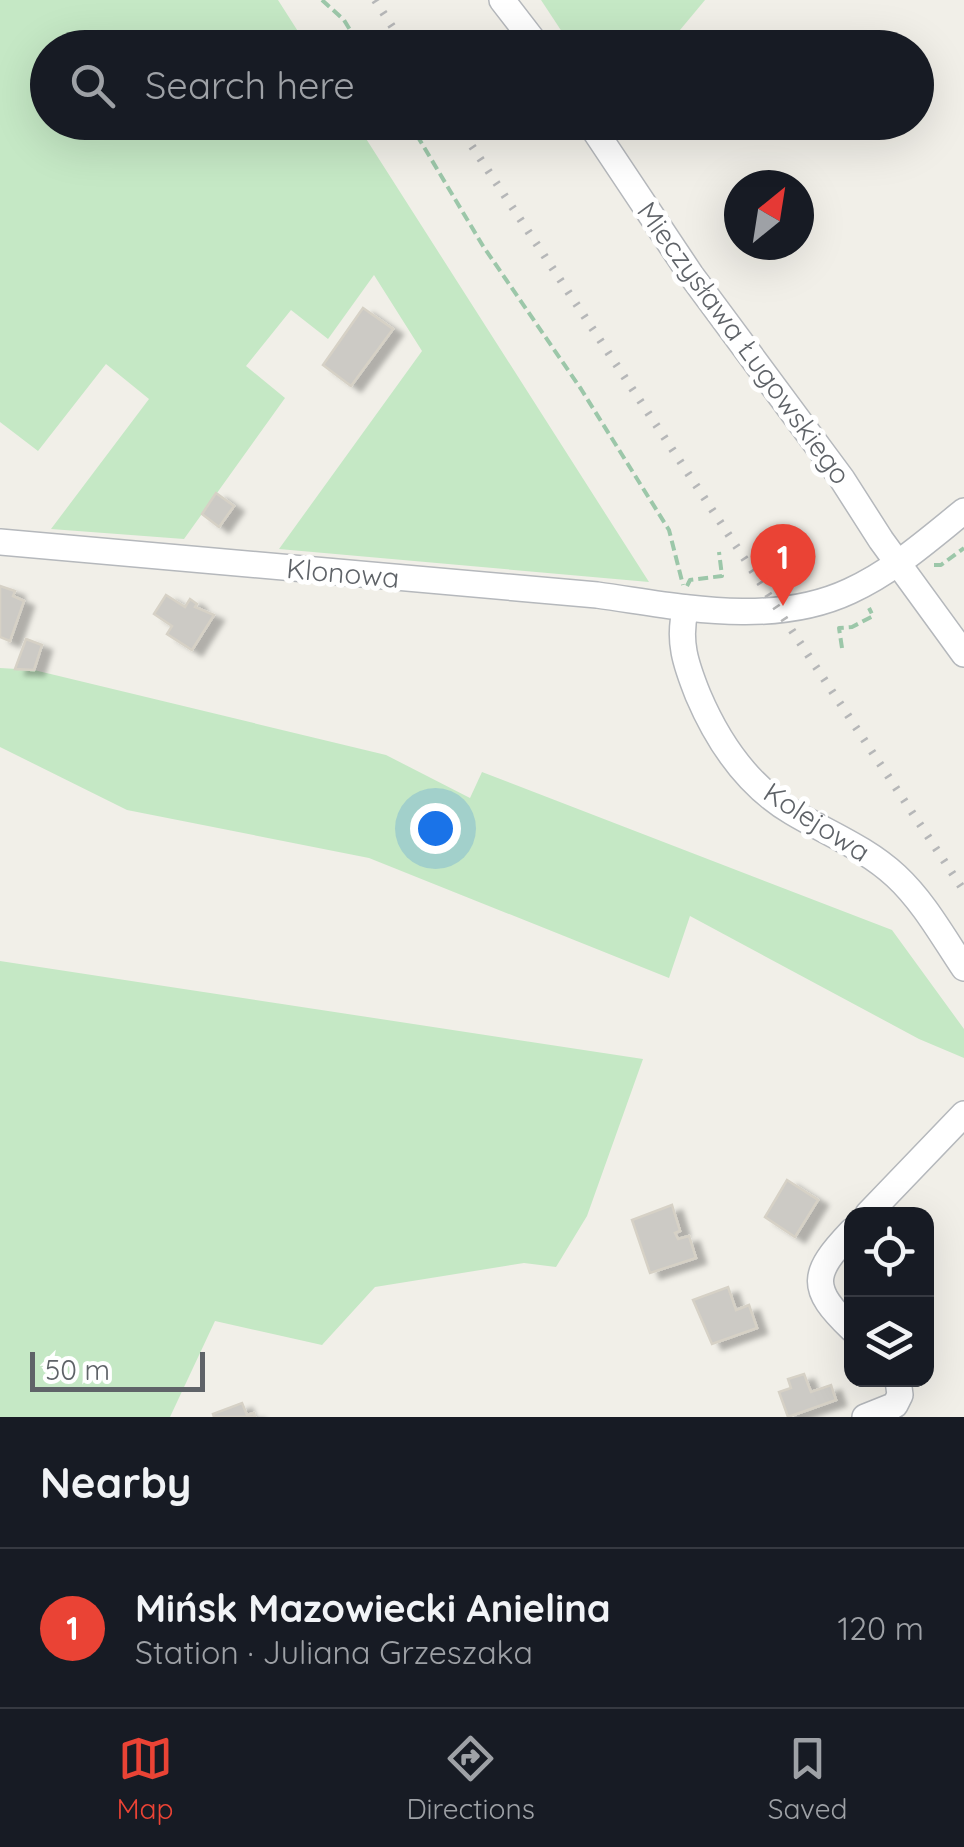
<!DOCTYPE html>
<meta charset="utf-8">
<style>
body{margin:0;font-family:Quicksand,sans-serif;background:#20242c;color:#f1f3f6}
.controls{position:absolute;right:30px;bottom:30px;display:grid;overflow:hidden;border-radius:20px;box-shadow:0 10px 40px #0002}
.controls button{width:90px;height:90px;display:grid;place-items:center;padding:0;border:0;border-bottom:2px solid #363941;background:#171b24;color:#f1f3f6;font:50px sans-serif}
.compass{position:absolute;left:724px;top:170px;width:90px;height:90px;border-radius:50%;background:#171b24;box-shadow:0 10px 40px #0002;rotate:30deg}
.scale{position:absolute;left:30px;bottom:25px;width:175px;box-sizing:border-box;padding-left:10px;border:5px solid #5f6368;border-top:0;font-size:28px;line-height:35px;white-space:nowrap;color:#5f6368;-webkit-text-stroke:8px #fff;paint-order:stroke}
.you{position:absolute;left:435px;top:828px;width:35px;height:35px;margin:-25px;border:8px solid #fff;border-radius:50%;background:#1a73e8;box-shadow:0 0 0 15px #1a73e833}
.badge{display:grid;place-items:center;width:65px;height:65px;border-radius:50%;background:#ea4335;color:#fff;font-size:32px;font-weight:700}
.pin{position:absolute;translate:-50% -82px;filter:drop-shadow(0 2px 5px #0008)}
.pin::after{content:'';position:absolute;top:52px;width:35px;height:30px;background:inherit;clip-path:polygon(0 0,100% 0,50% 100%)}
.list{margin:0;padding:0;list-style:none}
h2{display:flex;justify-content:space-between;align-items:center;height:130px;margin:0;padding:0 40px;font-size:42px}
h2 small{font-size:32px;font-weight:400;color:#9ea1a6}
.list li{display:grid;grid-template-columns:65px 1fr auto;gap:30px;align-items:center;box-sizing:border-box;height:160px;padding:0 40px;border-top:2px solid #363941}
.list b{display:block;font-size:38px;white-space:nowrap}
.list p{margin:0;font-size:32px;white-space:nowrap;color:#9ea1a6}
.list em{font-size:32px;font-style:normal;color:#9ea1a6}
.icon{flex:none;width:55px;height:55px;fill:none;stroke:currentColor;stroke-width:2;stroke-linecap:round;stroke-linejoin:round}
.map{position:relative;flex:none;width:964px;height:1417px;overflow:hidden}
.search{position:absolute;background:#171b24;box-shadow:0 10px 40px #0002;left:30px;right:30px;top:30px;height:110px;display:flex;align-items:center;gap:25px;box-sizing:border-box;padding:0 35px;border-radius:55px;color:#9ea1a6;font-size:38px}
.sheet{height:290px;background:#171b24}
nav{display:flex;justify-content:space-around;align-items:center;box-sizing:border-box;height:140px;border-top:2px solid #363941;background:#171b24;font-size:28px;color:#9ea1a6}
nav a{display:grid;justify-items:center;gap:5px}
nav .on{color:#ea4335}
.map>svg:first-child{display:block}
</style>
<div class="map">
<svg width="964" height="1417" viewBox="0 0 964 1417">
<defs>
<filter id="shadow"><feDropShadow dx="10" dy="5.5" stdDeviation="2.5" flood-color="#0004"/></filter>
</defs>
<rect width="100%" height="100%" fill="#f1efe8"/>
<g fill="#c5e8c5">
<path d="M0 0H278L308 47 48 48V122L356 123 649 582 279 549 422 351 374 275 328 339 291 310 246 366 285 398 184 539 51 529 149 399 106 364 38 451 0 422Z"/>
<path d="M541 0H705L665 48 572 47Z"/>
<path d="M0 668 34 670 386 755 470 798 482 772 892 930 964 1029V1058L919 1039 690 916 669 978 369 858 127 810 0 747Z"/>
<path d="M0 961 643 1059 587 1216 556 1267 524 1263 375 1287 322 1345 215 1321 170 1417H0Z"/>
</g>
<g fill="#cccac5" stroke="#d6d1c6" stroke-width="2.5" filter="url(#shadow)">
<path d="M363 308 393 329 351 386 323 365Z"/>
<path d="M216 493 234 506 219 527 202 514Z"/>
<path d="M0 586 15 591 13 596 24 601 10 641 0 637Z"/>
<path d="M166 595 185 607 190 599 197 604 195 607 214 615 192 650 167 634 172 626 154 614Z"/>
<path d="M26 639 42 645 34 670 15 669Z"/>
<path d="M787 1180 818 1200 795 1237 765 1217Z"/>
<path d="M672 1205 680 1231 675 1233 678 1239 689 1236 696 1258 650 1273 632 1220Z"/>
<path d="M728 1287 736 1310 749 1305 757 1328 712 1344 693 1300Z"/>
<path d="M804 1374 811 1392 831 1385 836 1400 788 1417 779 1392 791 1388 788 1379Z"/>
<path d="M242 1403 247 1415 254 1413 255 1417H214L213 1414Z"/>
</g>
<g fill="none" stroke-linecap="round" stroke-linejoin="round">
<g stroke="#b5b8bc" stroke-width="28">
<g id="minor">
<path d="M502 0 539 48"/>
<path d="M589 122 691 275 842 479 881 540 964 654"/>
<path d="M0 542 597 595C678 606 771 628 850 591 892 572 928 540 964 511"/>
<path d="M686 608C677 640 686 665 698 695 718 742 748 786 792 812 827 833 866 848 896 876 924 902 943 937 964 968"/>
<path d="M868 1214 964 1114"/>
<path d="M852 1231C811 1274 809 1288 852 1329"/>
<path d="M865 1417 895 1405 900 1395 898 1380"/>
</g>
</g>
<g stroke="#9cc7a9" stroke-width="4" stroke-dasharray="10 5" stroke-linecap="butt">
<path d="M322 0 344 20 361 48"/>
<path d="M409 122 483 246 581 389 669 530 683 585"/>
<path d="M934 565H941L964 548"/>
<path d="M687 586 690 580 722 576 719 552"/>
<path d="M842 648 839 628 852 627 873 616 869 608"/>
</g>
<use href="#minor" stroke="#fff" stroke-width="25"/>
<g stroke="#b6b7b8" stroke-width="8" stroke-dasharray="2.5 12" stroke-linecap="butt">
<path d="M375 0 406 48"/>
<path d="M456 122 964 891"/>
</g>
</g>
<g text-anchor="middle" stroke-width="10" stroke-linejoin="round" paint-order="stroke">
<g font-size="28" fill="#5f6368" stroke="#fff">
<text transform="translate(744 343) rotate(54)" y="10">Mieczysława Ługowskiego</text>
<text transform="translate(343 573) rotate(5)" y="10">Klonowa</text>
<text transform="translate(817 822) rotate(33)" y="10">Kolejowa</text>
</g>
</g>
</svg>
<div class="controls">
<button><svg class="icon" aria-label="locate" viewBox="0 0 24 24"><circle cx="12" cy="12" r="6"/><path d="M12 2v4M12 18v4M2 12h4M18 12h4"/></svg></button>
<button><svg class="icon" aria-label="layers" viewBox="0 0 24 24"><path d="M12 4l9 5-9 5-9-5zM3 14l9 5 9-5"/></svg></button>
</div>
<svg class="compass" viewBox="-18 -18 36 36"><path d="M0-13l5 13h-10z" fill="#e53935"/><path d="M0 13l5-13h-10z" fill="#9ea1a6"/></svg>
<div class="scale">50 m</div>
<div class="you"></div>
<div class="pin badge" style="left:783px;top:606px">1</div>
<div class="search"><svg class="icon" aria-label="search" viewBox="0 0 24 24"><circle cx="10" cy="10" r="6"/><path d="M15 15l6 6"/></svg>Search here</div>
</div>
<section class="sheet">
<h2>Nearby<small></small></h2>
<ul class="list">
<li><span class="badge">1</span><div><b>Mińsk Mazowiecki Anielina</b><p>Station · Juliana Grzeszaka</p></div><em>120 m</em></li>
</ul>
</section>
<nav>
<a class="on"><svg class="icon" aria-label="map" viewBox="0 0 24 24"><path d="M3 6l6-2 6 2 6-2v14l-6 2-6-2-6 2zM9 4v14M15 6v14"/></svg>Map</a>
<a><svg class="icon" aria-label="directions" viewBox="0 0 24 24"><path d="M12 3l9 9-9 9-9-9zM9 14v-3h6M13 9l2 2-2 2"/></svg>Directions</a>
<a><svg class="icon" aria-label="saved" viewBox="0 0 24 24"><path d="M7 4h10v16l-5-4-5 4z"/></svg>Saved</a>
</nav>
